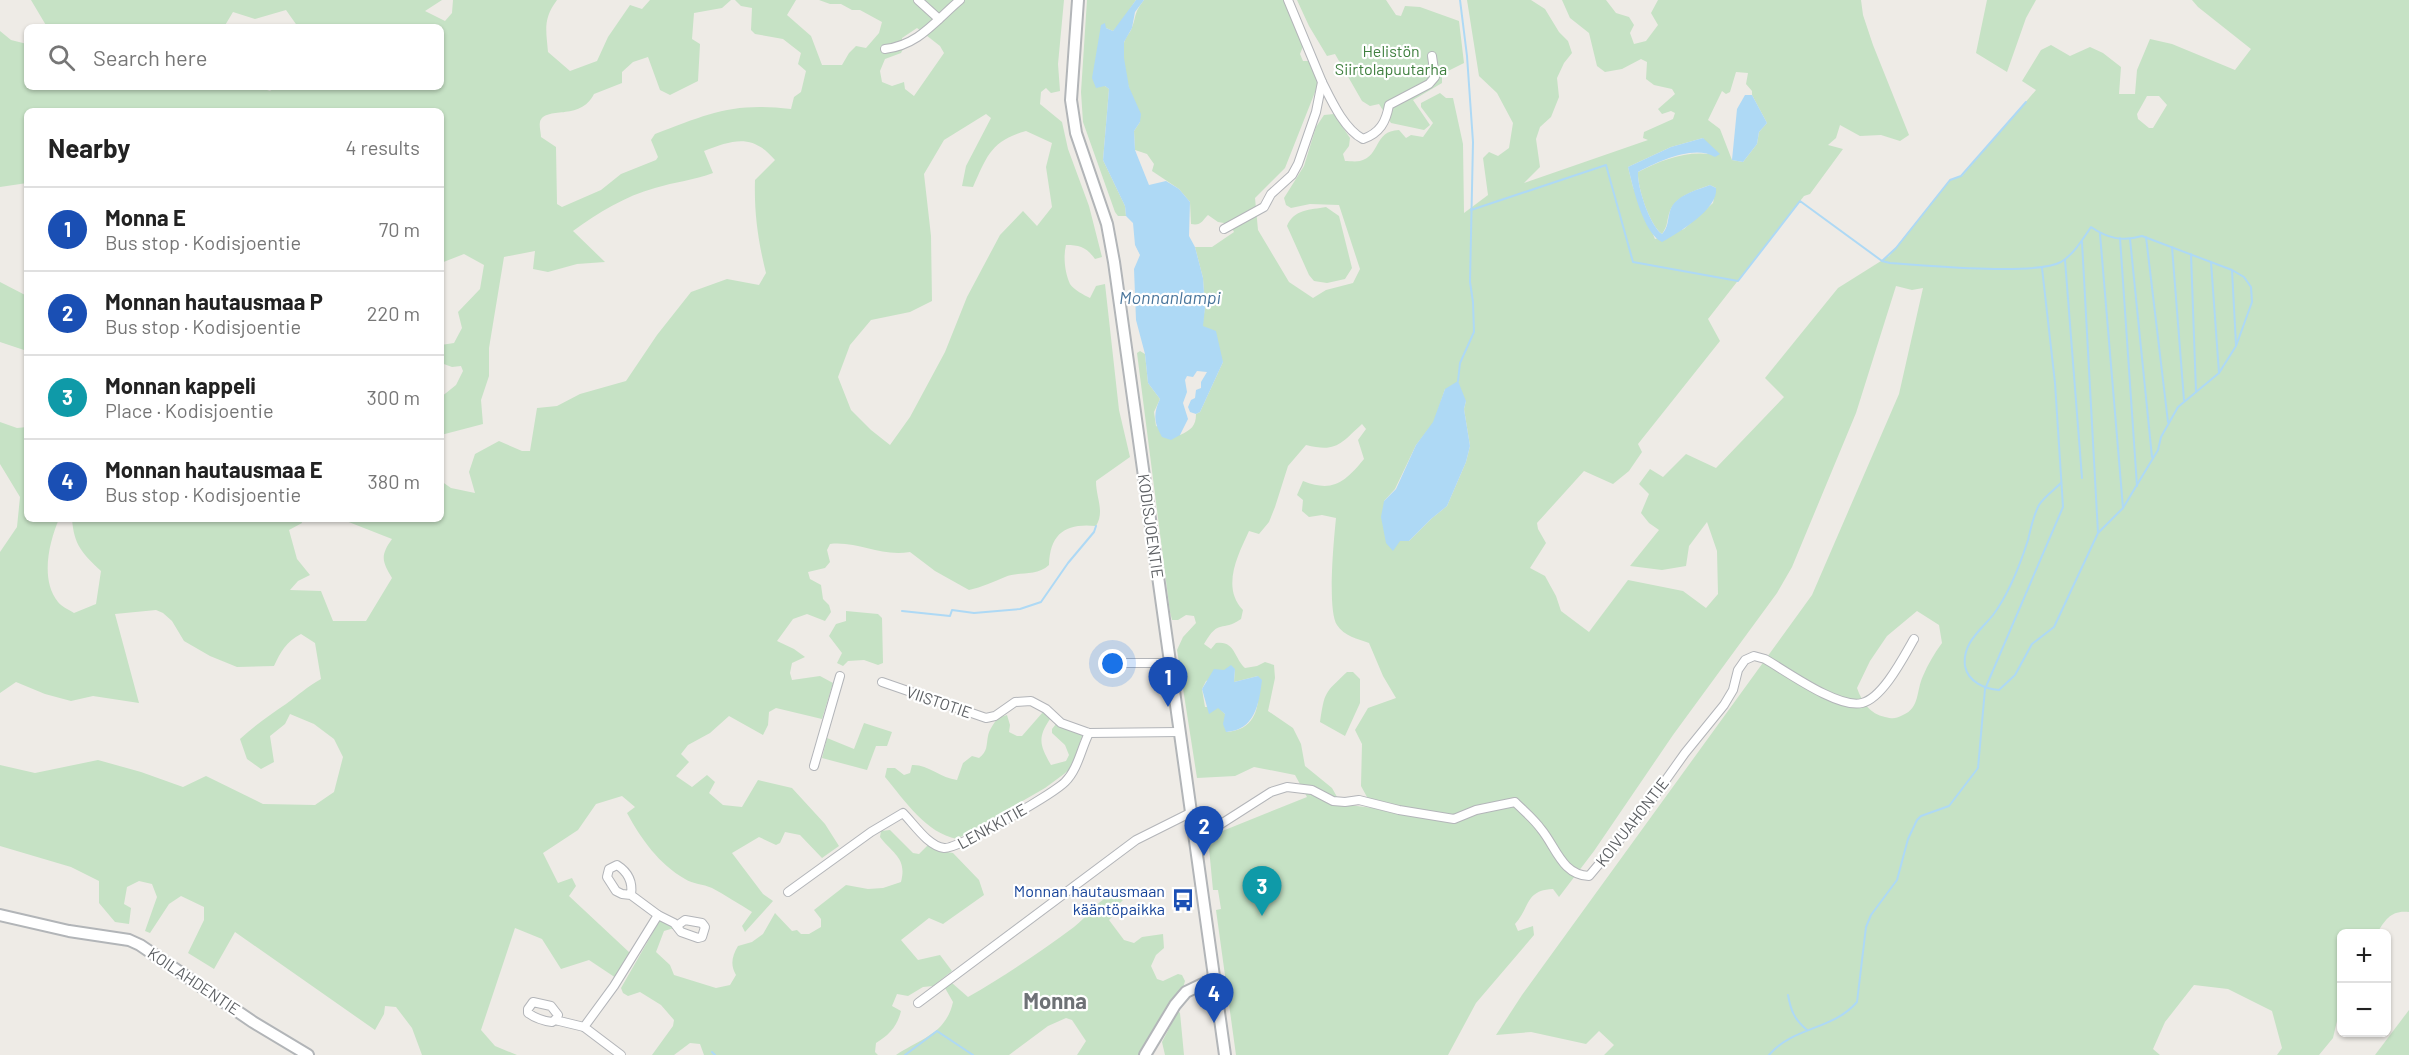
<!DOCTYPE html>
<meta charset="utf-8">
<style>
body{margin:0;font-family:Barlow,sans-serif;background:#f2f2f2;color:#222}
.controls{position:absolute;right:18px;bottom:18px;display:grid;overflow:hidden;border-radius:9px;box-shadow:0 2px 4px #0004}
.controls button{width:54px;height:54px;display:grid;place-items:center;padding:0;border:0;border-bottom:2px solid #e0e0e0;background:#fff;color:#222;font:30px sans-serif}
.you{position:absolute;left:1113px;top:664px;width:21px;height:21px;margin:-15px;border:4px solid #fff;border-radius:50%;background:#1a73e8;box-shadow:0 0 0 9px #1a73e833}
.badge{display:grid;place-items:center;width:39px;height:39px;border-radius:50%;background:#d44945;color:#fff;font-size:20px;font-weight:700}
.pin{position:absolute;translate:-50% -50px;filter:drop-shadow(0 2px 3px #0008)}
.pin::after{content:'';position:absolute;top:32px;width:21px;height:18px;background:inherit;clip-path:polygon(0 0,100% 0,50% 100%)}
.list{margin:0;padding:0;list-style:none}
h2{display:flex;justify-content:space-between;align-items:center;height:78px;margin:0;padding:0 24px;font-size:26px}
h2 small{font-size:20px;font-weight:400;color:#767676}
.list li{display:grid;grid-template-columns:39px 1fr auto;gap:18px;align-items:center;box-sizing:border-box;height:84px;padding:0 24px;border-top:2px solid #e0e0e0}
.list b{display:block;font-size:22px;white-space:nowrap}
.list p{margin:0;font-size:20px;white-space:nowrap;color:#767676}
.list em{font-size:20px;font-style:normal;color:#767676}
.icon{flex:none;width:33px;height:33px;fill:none;stroke:currentColor;stroke-width:2;stroke-linecap:round;stroke-linejoin:round}
.map{position:relative;flex:none;width:2409px;height:1055px;overflow:hidden}
.search{position:absolute;background:#fff;box-shadow:0 2px 4px #0004;left:24px;top:24px;width:420px;height:66px;display:flex;align-items:center;gap:15px;box-sizing:border-box;padding:0 21px;border-radius:9px;color:#767676;font-size:22px}
.panel{position:absolute;background:#fff;box-shadow:0 2px 4px #0004;left:24px;top:108px;width:420px;height:414px;border-radius:9px}
.map>svg:first-child{display:block}
</style>
<div class="map">
<svg width="2409" height="1055" viewBox="0 0 2409 1055">
<rect width="100%" height="100%" fill="#eeebe6"/>
<g fill="#c6e2c5" fill-rule="evenodd">
<path d="M31 0H442L425 11 445 21 452 13 453 0H557C543 19 546 29 548 52L570 71 597 61 608 37 630 5 642 9 650 0H731L722 8 694 13 692 39 700 44 698 81 670 95 660 90 648 57 633 62 622 72V83L594 94C580 122 545 105 540 122 539 126 541 133 541 137L556 147 557 204 562 207 601 190 621 174 656 160 658 157 651 140 655 134C708 114 732 102 791 109L794 97 801 92 806 71 798 64 801 53 783 39 755 34 751 30 752 8 741 6 735 0H796L787 15 811 36 822 65H842L849 53 856 46 866 48 879 33 882 22 860 10H852L841 4H830L819 0H1064L1058 64 1060 91 1051 93 1046 88 1041 92 1040 104 1062 122 1068 149 1089 206 1102 257 1095 259C1086 247 1080 245 1066 245 1063 257 1065 273 1070 284 1074 290 1084 295 1090 298L1096 286 1105 284 1119 410 1130 457 1096 481C1096 498 1105 511 1096 526 1066 523 1050 533 1049 565 1036 577 1019 571 1005 577 993 582 982 587 969 590L935 571 910 552C880 557 859 541 830 544L827 550 830 562 825 568 808 572 810 579 821 585 823 599 829 605 831 612 825 621 807 614 793 619 777 641 794 649 805 657 792 663 790 673 792 680 820 676 833 683 822 719 776 708 769 712 768 725 763 735 729 716 710 733 688 745 681 754 689 762 676 776 692 787 707 775 715 782 709 793 723 805 742 807 758 780 792 788 825 824 839 846 822 858 800 835 785 832 780 843 776 845 759 837 732 853 763 894 773 901 745 932 742 926 752 912C739 904 725 895 712 888 703 884 693 884 685 879 659 864 641 839 627 813L635 807 622 796 596 804 578 830 543 853 558 883 572 878 576 886 569 896 630 953 616 978 589 960 561 969 542 939 515 928 481 1030 495 1046 517 1055H422L412 1028 396 1007 385 1006 384 1014 375 1030 235 932 214 969 188 953 204 920V907L181 896 169 904 150 933 145 931 157 897 152 884 139 881 127 887 124 904 131 908 129 924 115 922 99 903V881L71 867 0 846V765L35 773 98 760 141 772 183 787 206 776 263 804 315 805 334 792 343 757 334 739 314 724 290 714 285 724 270 736 274 762 261 769 247 759 240 739C255 725 270 715 286 704 298 695 307 687 321 679L315 643 301 634C286 642 281 651 274 666L237 667 210 656 184 641 172 621 163 613 156 610 115 614 139 703 93 696 71 701 45 694 16 682 0 693V552L17 527 20 497 0 464V422L17 428 27 427V519H59C49 542 40 580 58 602 61 606 69 610 74 613L96 604 101 571C82 553 74 545 72 519H301L302 523 289 530 297 559 310 575 298 581 290 590 321 591 333 621H366L392 578C382 561 380 556 392 539L341 519H441V481L451 488 475 493 469 472 475 454 499 441 522 451H530L537 408 557 406 580 394 626 381 657 335 691 292 727 279 759 285 766 273C758 241 754 213 755 180L775 160C752 133 733 140 704 151L713 173C694 180 675 182 655 188 625 196 598 213 573 231L605 262 577 264 548 272 533 269 535 251 504 257 489 348V376L481 400 483 424 441 435V397L456 385 463 371 461 366 452 367 441 363V345L454 343 462 328 458 312 480 289 484 265 464 254 441 263V111H27V183L0 187V31L11 40 27 44V87H258L270 91 275 87H441V27H298L286 10 255 19 233 12 224 27H47ZM917 28 940 46 944 53 914 96 905 89 904 82 892 86 882 82 880 71 885 59 901 53 903 49 902 38ZM986 114 991 118 966 166 962 186 973 187C987 156 991 141 1026 131L1052 143 1046 167 1052 207 1037 226 1023 211 1000 235 967 297 945 352 910 417 890 445 871 430 851 410 838 377 850 345 871 320 910 312 932 301 931 236 924 174 944 140Z"/>
<path d="M1087 0H1136C1128 10 1123 23 1113 31L1106 28 1105 86 1109 89 1103 160 1125 206 1126 216H1118L1115 212 1083 122 1081 92Z"/>
<path d="M1144 0H1284L1304 44 1300 54 1303 61H1310L1319 82 1285 168 1255 198 1258 230 1289 282 1313 298 1326 290 1353 283 1360 269 1339 205 1310 204 1291 208 1286 205 1284 198 1304 166 1316 127 1324 115 1334 114 1350 138 1349 146 1343 154 1345 161C1349 161 1355 162 1360 161 1381 156 1373 131 1399 130L1406 138 1411 135 1423 137 1433 123 1421 107V103L1440 93 1446 98H1453L1463 144 1464 213 1488 195 1483 158 1489 152 1498 156 1509 148 1513 123 1497 93 1479 76 1467 0H1531L1545 9 1559 32 1568 41 1572 53 1564 63 1557 78 1559 97 1551 117 1540 127 1536 139 1540 167 1524 183 1648 140 1643 138 1644 132 1673 119 1675 113 1671 111 1662 114 1658 109 1675 94 1672 89 1654 85 1646 79 1647 62 1641 59 1622 69 1605 72 1597 66 1589 33 1570 18 1562 0H1606L1616 13 1629 17 1634 25 1630 33 1634 44 1646 41 1658 25 1651 13 1658 0H1861L1863 15 1873 45 1909 135 1900 141 1881 135 1860 136 1840 125 1836 138 1828 145 1843 149 1810 194 1804 196 1708 319 1720 341 1638 444 1642 452 1629 471 1613 484 1584 471 1537 523 1538 529 1546 543 1530 568 1545 576 1556 596 1561 611 1589 632 1628 580 1683 591 1706 608 1718 594 1717 551 1707 522 1689 546 1686 566 1662 570 1630 566 1659 530 1649 523 1641 513 1649 494 1639 484 1650 469 1663 477 1686 454 1716 468 1784 397 1765 378 1838 288 1889 256 1950 180 1962 176 2036 90 2022 81 2041 50 2051 45 2070 56 2090 47 2103 53 2121 67 2119 94H2135L2137 70 2150 39 2172 44 2235 70 2251 49 2198 7 2192 0H2409V912C2391 910 2386 919 2377 933L2342 934 2341 1004 2333 1038 2319 1055H2277L2282 1048 2272 1011 2228 989 2194 985 2165 1022 2153 1049 2160 1055H1604L1614 1045 1599 1031 1586 1044 1531 1032 1496 1035 1522 995 1812 595 1899 394 1923 288 1912 290 1896 286 1856 413 1792 567 1777 593 1673 735 1594 851 1559 897 1553 889C1525 890 1530 908 1515 924L1518 931 1533 926 1534 935 1476 1003 1448 1055H1236L1216 910 1221 909 1218 890H1213L1209 848 1205 838 1307 797 1295 775 1254 767 1235 776 1197 778 1177 650 1183 637 1196 623 1194 616 1186 615 1178 620H1172L1170 612 1137 353 1140 351 1145 354 1148 383 1160 399 1154 412 1156 426 1180 435C1191 430 1196 426 1196 414L1200 412 1223 362 1202 326 1205 308 1203 278 1195 247H1212L1234 232 1230 224 1218 222 1208 215C1202 221 1201 226 1191 224L1190 202 1179 189 1152 171 1154 164 1147 154 1135 150 1134 131 1140 122C1134 100 1118 65 1124 43 1125 38 1129 34 1131 30 1137 16 1133 14 1144 0ZM1736 72 1748 73 1746 84 1752 91V95L1767 123 1759 132 1757 144 1743 162 1732 160 1720 129 1708 120 1722 91 1726 94 1730 92ZM2147 96H2159L2167 105 2153 128H2149L2138 119 2137 114ZM1703 138 1711 154C1683 151 1662 160 1638 172 1637 187 1650 226 1662 234 1669 224 1666 221 1670 211 1676 196 1696 190 1710 185L1716 188 1713 203 1684 229 1655 239 1633 187 1628 167 1671 147ZM1445 389 1466 401 1464 409 1470 446 1466 462 1447 506 1431 519 1409 541H1400L1384 501 1395 489 1416 445 1434 422ZM1362 424 1366 429 1358 440 1364 459C1345 482 1333 493 1303 481L1297 495 1303 500 1302 511 1309 517 1322 515 1336 518C1334 538 1327 610 1337 625 1344 636 1358 639 1369 643L1383 676 1396 698 1368 708 1355 730 1362 744 1361 786 1373 808 1341 804 1332 788 1305 766 1301 744 1293 728 1268 711 1275 678 1274 665 1265 662 1257 666 1245 668C1234 658 1235 640 1216 643L1211 649 1204 644C1220 617 1221 633 1241 619L1243 610C1221 587 1238 555 1249 531L1259 534 1269 522 1275 507 1288 466 1306 445C1337 453 1341 443 1362 424ZM1917 611 1939 625 1942 643C1934 654 1928 664 1923 676 1916 691 1920 708 1903 715 1895 719 1893 719 1885 717 1870 714 1862 702 1857 688L1870 661 1887 636ZM1235 669 1234 682 1258 676C1260 702 1259 730 1226 732L1225 714 1218 707H1205L1202 689 1206 681Z"/>
<path d="M1297 0H1386L1396 15 1401 16 1405 6 1420 7 1459 21 1464 63 1442 74V83L1413 100 1430 125 1424 130 1391 123 1379 104 1370 106 1362 101 1335 54 1327 56 1309 26Z"/>
<path d="M1987 0H2036L2026 18 2007 72 1976 53Z"/>
<path d="M1326 207 1339 216 1352 268 1345 279 1327 283 1314 281 1309 275 1287 226C1294 209 1310 210 1326 207Z"/>
<path d="M0 282 27 296V351L0 342Z"/>
<path d="M846 611 878 614 882 618 883 663 878 665 864 660 848 661 843 666 837 663 842 653 829 636 836 624 846 621Z"/>
<path d="M1347 672H1353L1360 679V703L1345 736 1320 722C1325 691 1324 694 1347 672Z"/>
<path d="M1043 712 1050 719C1037 738 1040 746 1051 765L1066 761 1069 755 1065 745 1052 733V729L1056 724 1083 734 1071 768 1064 774 1045 788 957 839C926 833 905 801 885 777L887 768H895L904 775 910 773 912 765C927 764 941 778 957 780L963 763 972 756 979 758C988 751 986 746 988 736 989 730 994 723 998 718L1007 715 1010 725 1009 732 1017 736H1022Z"/>
<path d="M864 723 892 732 887 746H876L867 770 822 758 827 738 854 749Z"/>
<path d="M890 830 913 853 919 854 928 845 941 851 953 853 979 880 984 895 943 924 929 918 901 940 918 960 940 955 952 971 933 986 923 987 908 996 897 994 892 1006 901 1011C897 1027 889 1035 876 1043L875 1052 878 1055H704L700 1044 690 1043 674 1055H652L673 1026 674 1020 661 1005 640 992 628 996 623 993 621 988 660 920H668L674 928 664 931 656 952 670 965 674 975 716 988 730 985 736 975C730 965 732 956 738 946L752 942 763 934 775 913 792 931 797 930 801 934H809L821 927V919L814 910 846 885 868 889 883 888 901 882C907 858 894 855 880 837L881 831Z"/>
<path d="M1109 896 1123 900 1118 905 1117 912 1109 920 1124 940 1134 943 1142 937 1163 934 1164 948 1156 955 1151 966 1157 979 1163 981 1178 974 1182 975 1185 981 1183 988 1139 1055H1077L1086 1041 1072 1020 1066 1018 1048 1026 1009 1055H896C920 1039 946 1034 953 1002L945 988 952 983 968 997C1005 976 1040 952 1074 927 1087 917 1095 903 1109 896Z"/>
<path d="M2409 1010V1055H2375Z"/>
<path d="M1178 1011 1180 1013 1184 1055H1165L1162 1042Z"/>
</g>
<g fill="#aed9f5">
<path d="M1136 0H1144L1135 12 1132 28 1124 42V58L1129 87 1141 114 1140 122 1134 131 1135 150 1149 185 1166 181 1179 189 1190 202 1189 236 1195 247 1203 278 1205 308 1203 326 1216 331 1223 362 1200 412 1196 414 1190 412 1188 407 1191 400 1195 398 1196 390 1201 388V382L1207 372 1197 371 1193 377 1187 376 1185 380 1187 392 1183 403 1188 419 1180 435 1171 440 1162 437C1154 423 1153 414 1160 399L1148 383 1145 354 1136 320 1134 269 1140 255 1135 245 1133 223 1126 216 1125 206 1103 160 1109 89 1105 86 1096 88 1092 78 1101 25 1105 23 1106 28 1113 31Z"/>
<path d="M1745 95H1752L1767 123 1759 132 1757 144 1743 162 1732 160 1737 109Z"/>
<path d="M1703 138 1720 154 1715 157C1694 144 1657 162 1638 172 1637 187 1650 226 1662 234 1669 226 1667 221 1670 211 1675 195 1697 190 1710 185L1716 188C1719 209 1678 233 1662 242 1643 233 1633 187 1628 167L1671 147Z"/>
<path d="M1458 381 1466 401 1464 409 1470 446 1466 462 1447 506 1431 519 1409 541H1400L1393 551 1386 543 1381 517 1384 501 1396 489 1416 445 1433 422 1445 389Z"/>
<path d="M1231 665 1235 669 1234 682 1258 676 1262 680C1259 704 1255 730 1226 732L1223 724 1225 714 1218 708 1209 714 1202 689 1214 669 1224 670Z"/>
</g>
<g fill="none" stroke-linecap="round" stroke-linejoin="round">
<g stroke="#aed9f5" stroke-width="2">
<path d="M1471 210 1606 165 1633 262 1738 281 1800 201 1882 261 1890 263C1924 265 2035 276 2061 262 2073 255 2083 239 2091 227 2107 238 2122 242 2142 236L2232 270 2244 277 2251 287 2252 302 2236 346 2219 373 2178 407 2161 437 2158 450 2123 508 2098 533 2054 627 2032 644 2015 675 1999 690C1985 689 1968 682 1965 666 1962 643 1981 630 1993 615 2008 595 2020 565 2028 540 2031 528 2033 516 2039 505 2044 497 2054 490 2061 483"/>
<path d="M2100 234 2123 508"/>
<path d="M2146 237 2168 422"/>
<path d="M2120 238 2137 486"/>
<path d="M2130 239 2152 457"/>
<path d="M2082 242 2098 533"/>
<path d="M2172 247 2184 400"/>
<path d="M2191 254 2196 392"/>
<path d="M2065 260 2082 478"/>
<path d="M1882 261 1896 248 1950 180 1961 176 2026 102"/>
<path d="M2211 262 2219 373"/>
<path d="M2232 270 2236 345"/>
<path d="M1458 381 1460 363 1474 332 1473 302 1470 282 1473 142 1467 56 1460 0"/>
<path d="M902 611 950 616 952 610 974 613 1020 609 1041 602 1068 563 1094 532 1096 526"/>
<path d="M1788 995C1791 1011 1794 1019 1807 1030"/>
<path d="M712 1052 715 1055"/>
<path d="M905 1055 937 1031 973 1055"/>
<path d="M1769 1055C1792 1027 1833 1030 1857 1002L1866 927 1871 915 1897 880 1908 839 1917 820 1921 816 1949 806 1978 768 1985 689 2063 507 2055 383 2042 268"/>
</g>
<g stroke="#b3b5b9" stroke-width="10">
<g id="street">
<path d="M918 0 939 19"/>
<path d="M885 49C919 45 935 21 960 0"/>
<path d="M1322 82C1331 100 1344 129 1363 139 1380 133 1386 122 1389 105L1429 84 1435 77 1432 56"/>
<path d="M1224 229 1264 207 1271 194 1292 175 1298 164 1316 112 1322 82 1288 0"/>
<path d="M1117 663H1169"/>
<path d="M882 682 986 718 995 716 1015 702 1031 701 1046 709 1061 723 1089 733 1179 732"/>
<path d="M814 766 840 676"/>
<path d="M1195 838 1210 831 1271 792 1287 787 1312 790 1333 801 1345 802 1359 800 1399 810 1454 819 1476 810 1515 802C1524 811 1534 819 1541 829 1556 847 1562 875 1589 876L1643 812 1685 753 1724 705 1733 690 1738 670 1745 660 1754 656 1765 659C1786 671 1838 709 1862 703 1883 698 1904 656 1914 639"/>
<path d="M788 892 871 832 903 813C914 824 928 846 944 848 957 850 1053 794 1065 782 1078 769 1081 749 1089 733"/>
<path d="M631 895C633 882 628 872 617 865L609 869 607 877 616 891 622 894 631 895 658 915 674 923 681 932 698 938 702 937 705 927 702 923 685 920 678 925"/>
<path d="M918 1003 1136 840 1192 812"/>
<path d="M555 1020 558 1015 551 1006 533 1002 528 1009V1013C535 1018 544 1021 552 1022L555 1020 584 1027"/>
<path d="M621 1055 584 1027 614 986 658 915"/>
</g>
</g>
<g stroke="#b2b5b8" stroke-width="14">
<g id="secondary">
<path d="M1078 0 1071 100 1076 133 1107 224 1114 262 1225 1055"/>
<path d="M0 915 69 931 129 940 140 945 253 1022 308 1055"/>
<path d="M1145 1055 1175 1005 1186 992 1215 978"/>
</g>
</g>
<use href="#street" stroke="#fff" stroke-width="8"/>
<use href="#secondary" stroke="#fff" stroke-width="10"/>
</g>
<defs>
<g id="bus-bare" transform="scale(1.8)"><path d="M-5-6H5V4H4V6H2V4H-2V6H-4V4H-5ZM-3.5-4V0h7V-4ZM-3.5 1.2v1.5H-2V1.2ZM2 1.2v1.5H3.5V1.2Z" fill="#1a4fb4" stroke="#fff" stroke-width="2.5" paint-order="stroke"/></g>
</defs>
<g fill-rule="evenodd">
<use href="#bus-bare" x="1183" y="900"/>
</g>
<g text-anchor="middle" stroke-width="4.5" stroke-linejoin="round" paint-order="stroke">
<g font-size="16" fill="#408040" stroke="#fff">
<text x="1391" y="57">Helistön<tspan x="1391" dy="18">Siirtolapuutarha</tspan></text>
</g>
<g font-size="16" fill="#5d6064" stroke="#fff">
<text transform="translate(1151 526) rotate(82)" y="6">KODISJOENTIE</text>
<text transform="translate(939 702) rotate(19)" y="6">VIISTOTIE</text>
<text transform="translate(1632 822) rotate(-52)" y="6">KOIVUAHONTIE</text>
<text transform="translate(992 826) rotate(-29)" y="6">LENKKITIE</text>
<text transform="translate(194 981) rotate(34)" y="6">KOILAHDENTIE</text>
</g>
<g font-size="16" fill="#164399" stroke="#fff" text-anchor="end">
<text x="1165" y="897">Monnan hautausmaan<tspan x="1165" dy="18">kääntöpaikka</tspan></text>
</g>
<g font-size="18" font-style="italic" fill="#4a769c" stroke="#fff">
<text x="1170" y="304">Monnanlampi</text>
</g>
<g font-size="22" font-weight="bold" fill="#6e7276" stroke="#fff">
<text x="1055" y="1009">Monna</text>
</g>
</g>
</svg>
<div class="controls">
<button>+</button>
<button>−</button>
</div>
<div class="you"></div>
<div class="pin badge" style="left:1168px;top:707px;background:#1a4fb4">1</div>
<div class="pin badge" style="left:1204px;top:856px;background:#1a4fb4">2</div>
<div class="pin badge" style="left:1262px;top:916px;background:#0f9aa8">3</div>
<div class="pin badge" style="left:1214px;top:1023px;background:#1a4fb4">4</div>
<div class="search"><svg class="icon" aria-label="search" viewBox="0 0 24 24"><circle cx="10" cy="10" r="6"/><path d="M15 15l6 6"/></svg>Search here</div>
<section class="panel">
<h2>Nearby<small>4 results</small></h2>
<ul class="list">
<li><span class="badge" style="background:#1a4fb4">1</span><div><b>Monna E</b><p>Bus stop · Kodisjoentie</p></div><em>70 m</em></li>
<li><span class="badge" style="background:#1a4fb4">2</span><div><b>Monnan hautausmaa P</b><p>Bus stop · Kodisjoentie</p></div><em>220 m</em></li>
<li><span class="badge" style="background:#0f9aa8">3</span><div><b>Monnan kappeli</b><p>Place · Kodisjoentie</p></div><em>300 m</em></li>
<li><span class="badge" style="background:#1a4fb4">4</span><div><b>Monnan hautausmaa E</b><p>Bus stop · Kodisjoentie</p></div><em>380 m</em></li>
</ul>
</section>
</div>
